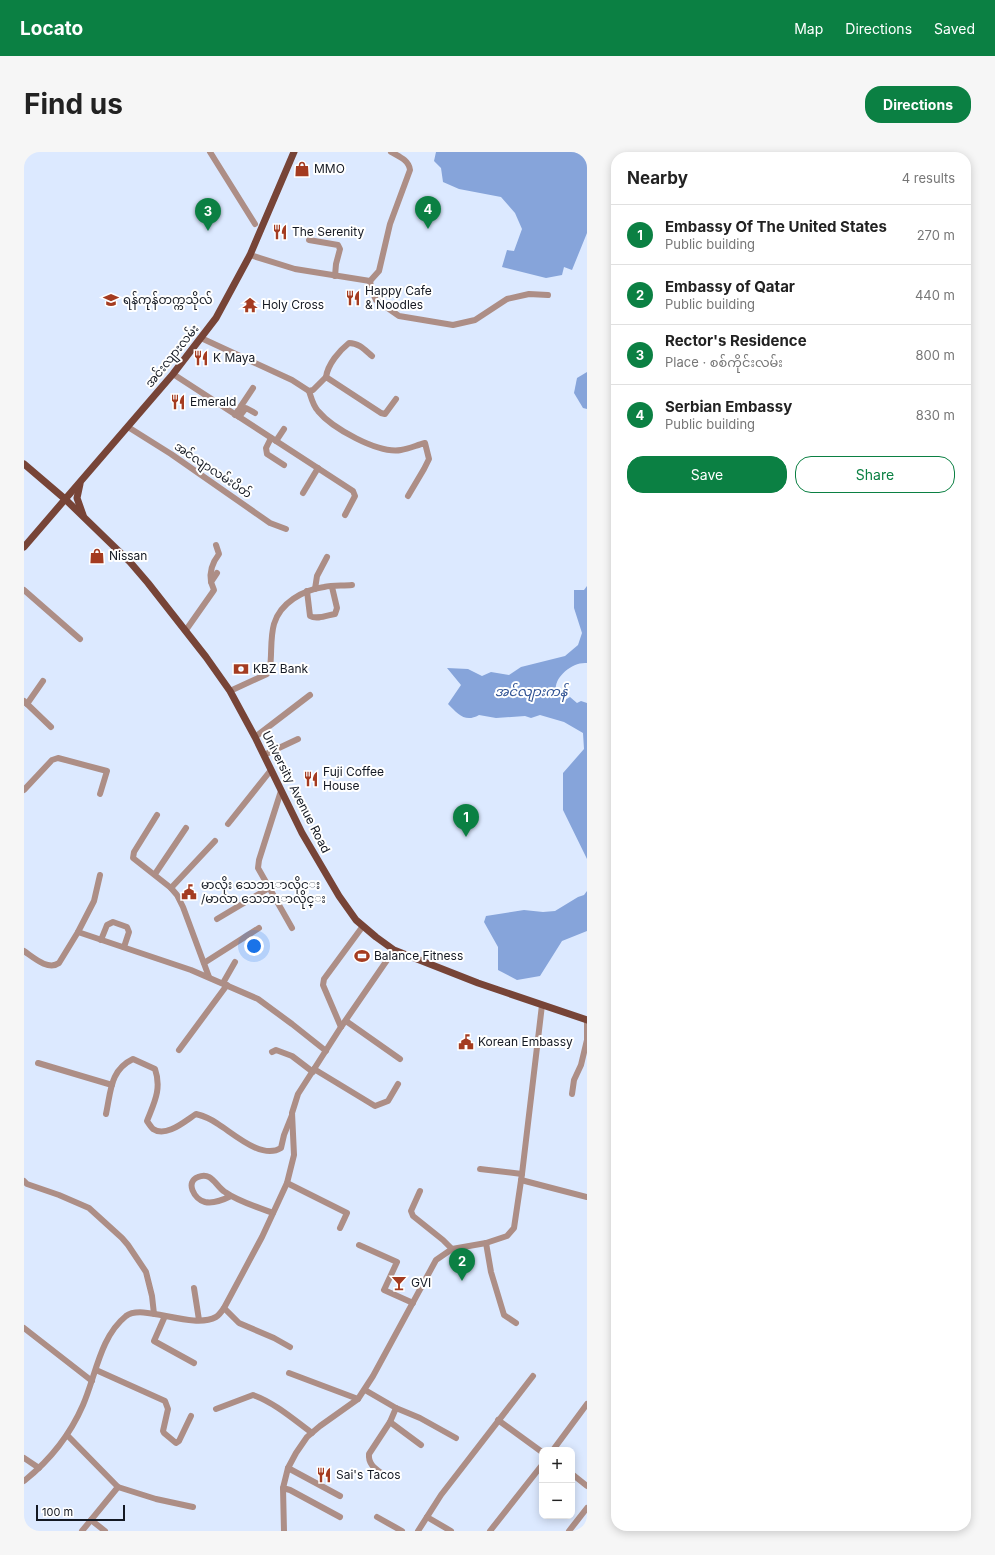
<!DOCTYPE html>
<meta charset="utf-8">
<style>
body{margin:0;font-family:Inter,"Noto Sans Myanmar",sans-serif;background:#f6f6f6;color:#222}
.controls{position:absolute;right:12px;bottom:12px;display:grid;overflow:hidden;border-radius:8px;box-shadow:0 2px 10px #0003}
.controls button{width:36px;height:36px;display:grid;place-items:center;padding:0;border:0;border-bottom:1px solid #e0e0e0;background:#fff;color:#222;font:20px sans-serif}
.scale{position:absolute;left:12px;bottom:10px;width:89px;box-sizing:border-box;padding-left:4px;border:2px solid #141923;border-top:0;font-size:11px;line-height:14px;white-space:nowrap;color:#141923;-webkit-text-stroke:3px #fff;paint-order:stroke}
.you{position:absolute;left:230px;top:794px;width:14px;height:14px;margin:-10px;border:3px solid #fff;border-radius:50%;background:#1a73e8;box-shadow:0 0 0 6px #1a73e833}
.badge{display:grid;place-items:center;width:26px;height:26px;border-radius:50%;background:#0b8043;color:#fff;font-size:13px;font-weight:700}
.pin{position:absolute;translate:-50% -33px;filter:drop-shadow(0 1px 2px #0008)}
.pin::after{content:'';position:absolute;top:21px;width:14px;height:12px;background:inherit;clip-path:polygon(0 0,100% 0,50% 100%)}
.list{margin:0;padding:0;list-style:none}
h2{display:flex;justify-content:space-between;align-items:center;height:52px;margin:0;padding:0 16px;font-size:17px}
h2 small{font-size:13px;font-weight:400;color:#767676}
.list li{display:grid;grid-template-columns:26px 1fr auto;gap:12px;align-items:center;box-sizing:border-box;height:60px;padding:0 16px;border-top:1px solid #e0e0e0}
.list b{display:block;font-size:15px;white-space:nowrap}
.list p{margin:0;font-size:13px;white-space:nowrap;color:#767676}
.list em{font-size:13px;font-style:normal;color:#767676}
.actions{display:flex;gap:8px;padding:12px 16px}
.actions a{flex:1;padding:9px 0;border:1px solid #0b8043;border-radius:16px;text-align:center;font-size:14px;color:#0b8043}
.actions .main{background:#0b8043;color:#fff}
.map{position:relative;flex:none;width:563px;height:1379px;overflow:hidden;border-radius:16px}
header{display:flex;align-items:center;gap:24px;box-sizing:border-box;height:56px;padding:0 20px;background:#0b8043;color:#fff}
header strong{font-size:19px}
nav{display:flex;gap:22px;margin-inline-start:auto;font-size:14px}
.intro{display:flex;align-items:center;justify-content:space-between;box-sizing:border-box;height:96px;padding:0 24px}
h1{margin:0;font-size:28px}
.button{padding:10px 18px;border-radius:16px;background:#0b8043;color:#fff;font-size:14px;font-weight:700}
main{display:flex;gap:24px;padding:0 24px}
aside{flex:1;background:#fff;border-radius:16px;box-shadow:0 2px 10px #0003}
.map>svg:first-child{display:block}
</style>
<header>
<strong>Locato</strong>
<nav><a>Map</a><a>Directions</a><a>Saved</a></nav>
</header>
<div class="intro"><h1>Find us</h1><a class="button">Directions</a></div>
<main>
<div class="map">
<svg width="563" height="1379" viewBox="0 0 563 1379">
<rect width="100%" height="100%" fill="#dce9ff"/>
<g fill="#86a4da">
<path d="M412 0H563V81L548 118 540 115 538 123 522 126 478 115 483 98 490 99 498 77 491 61 477 45 435 37 419 30 417 16 410 9Z"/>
<path d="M563 220V257L559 256 550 241 553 226Z"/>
<path d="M563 434V511C543 509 518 538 541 548L546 545 553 551 557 549 563 551V707L539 658V621L560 597 559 581 540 570 516 563 507 566 501 564 472 566 455 563C441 571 434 562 424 552L437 533 423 516 444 517 458 524 467 520 485 523 497 515 541 504 554 493 558 481 550 456V438H560Z"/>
<path d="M563 739V779L538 789 516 824 493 828 474 818V795L460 770 462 764 500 758 519 760 531 759 554 745 560 743Z"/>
</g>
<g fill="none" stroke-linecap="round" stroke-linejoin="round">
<g stroke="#ad8e86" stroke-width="6">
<path d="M186 0 231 72"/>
<path d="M285 88 314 93 316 97 312 112 311 124"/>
<path d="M226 103 271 117 346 129 355 119 366 72 386 18C385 8 374 4 367 0"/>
<path d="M346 129 348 139 352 148 375 164 429 173 451 168 483 147 505 142 524 143"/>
<path d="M177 186 268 228 285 239 289 238 302 225 357 261 361 262 372 247"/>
<path d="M149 222 329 339 331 344 321 363"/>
<path d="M302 225C304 212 315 199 325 191 335 191 341 198 348 204"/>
<path d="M285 239C287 245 289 254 294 259 308 276 354 302 377 298 385 297 393 293 401 291L405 307 400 317 384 344"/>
<path d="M211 263 229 236"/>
<path d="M215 265 222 256 231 261"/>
<path d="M104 275 147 302 246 371 262 377"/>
<path d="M247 286 242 296 243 302 260 313"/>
<path d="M252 289 260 277"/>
<path d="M279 341 294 316"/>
<path d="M187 430C185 419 188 411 195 402L192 393"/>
<path d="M291 437 293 424 303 405"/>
<path d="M0 438 56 487"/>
<path d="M283 439 286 464C293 468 304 463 311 462L313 456 308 435"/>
<path d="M162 478 188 441 190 438 187 430 193 421"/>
<path d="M206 539 243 522 246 516C248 502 246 486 250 472 256 451 279 438 300 435 309 433 319 434 328 433"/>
<path d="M0 549 27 575"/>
<path d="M3 552 19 529"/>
<path d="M231 585 286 543"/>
<path d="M240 603 274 587"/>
<path d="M0 638 28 608 34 606 83 619 76 642"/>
<path d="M257 639 235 708 234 716 268 776"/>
<path d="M133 663 110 700 109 706 147 736 153 743 159 755 185 825"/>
<path d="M204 672 247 618"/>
<path d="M131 722 162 676"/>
<path d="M147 736 191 689"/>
<path d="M193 767 245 736"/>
<path d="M54 780 167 818 234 847 268 872 302 899"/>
<path d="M77 788 83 773 89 770 103 775 105 780 100 795"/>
<path d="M0 799C9 805 24 819 35 811L54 780 70 749 76 723"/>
<path d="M180 811 235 776"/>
<path d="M199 831 211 810"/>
<path d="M322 869 376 907"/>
<path d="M317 875 299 833 300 827 339 774"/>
<path d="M155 898 203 833"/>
<path d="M248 900 252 898 268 904 289 920"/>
<path d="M14 911 88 933"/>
<path d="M290 917 351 954 364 949 374 932"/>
<path d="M548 942 550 928 557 913 563 888V868"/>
<path d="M82 962C87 939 86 918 109 907L131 917C138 937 130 951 123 969 125 972 127 975 129 977 142 986 161 969 172 962 180 964 187 967 194 972 210 982 238 1008 257 996L260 983 268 963"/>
<path d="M456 1017 498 1022"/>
<path d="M497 1028 563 1045"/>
<path d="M0 1029 3 1032 35 1043 65 1056 98 1086 104 1093 122 1120 128 1144 130 1162"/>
<path d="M263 1031 323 1061 316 1076"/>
<path d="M396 1039 387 1059 389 1064 419 1088 428 1097"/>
<path d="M207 1044C199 1048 190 1052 181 1050 170 1047 161 1030 174 1025 188 1019 192 1035 201 1040 215 1050 234 1055 249 1061"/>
<path d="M462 1091 467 1120 480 1163 492 1171"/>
<path d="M335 1093 373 1110 360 1138 389 1151"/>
<path d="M170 1136 175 1168"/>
<path d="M200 1156 215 1171 250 1186 266 1195"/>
<path d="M141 1164 130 1189 170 1211"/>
<path d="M0 1176 68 1229"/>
<path d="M72 1218 141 1249 144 1257 139 1279 140 1281 152 1291 155 1289 167 1264"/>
<path d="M265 1221 334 1247"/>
<path d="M341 1238 372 1256 366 1270 345 1302C344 1313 352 1317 360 1323"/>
<path d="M372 1256 396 1266 432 1286"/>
<path d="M192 1257 229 1243C251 1251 269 1267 288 1281"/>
<path d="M474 1268 518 1300"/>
<path d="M366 1270 397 1293"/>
<path d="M43 1283 94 1335 132 1347 169 1355"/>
<path d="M529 1298 563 1252"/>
<path d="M0 1306 15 1316"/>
<path d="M264 1316 316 1344"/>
<path d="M548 1322 563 1334"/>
<path d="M0 1329C25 1309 46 1283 59 1253 72 1223 76 1185 102 1164 119 1151 168 1178 192 1165 195 1163 198 1159 200 1156L238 1085 263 1031 270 1003 268 961 274 942 317 875 370 798"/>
<path d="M259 1336 266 1338 316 1365"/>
<path d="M353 1365 378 1379"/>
<path d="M403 1365 427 1379"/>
<path d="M67 1368 81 1379"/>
<path d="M58 1379 94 1335"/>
<path d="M260 1379 259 1336 264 1316 272 1301 283 1285 296 1274 334 1247 349 1224 412 1108 428 1097 462 1091 483 1084 490 1076 498 1022 518 853"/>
<path d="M394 1379 417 1343 509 1224"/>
<path d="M466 1379 518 1313"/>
<path d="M545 1379 563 1356"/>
</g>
<g stroke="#774437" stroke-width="7">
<path d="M0 312 41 347 106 410 124 431 182 505 206 539 231 585 278 681 315 744 332 768 352 785 370 798 454 831 563 868"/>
<path d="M56 332 53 346 59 363"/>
<path d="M0 395 149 222 192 166 226 103 270 0"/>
</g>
</g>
<defs>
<g id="shop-bare" transform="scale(1.2)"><path d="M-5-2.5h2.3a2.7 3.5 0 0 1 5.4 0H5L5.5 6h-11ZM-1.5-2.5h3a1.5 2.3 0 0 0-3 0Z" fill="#a43b20" stroke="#fff" stroke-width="2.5" paint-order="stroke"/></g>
<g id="restaurant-bare" transform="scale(1.2)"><path d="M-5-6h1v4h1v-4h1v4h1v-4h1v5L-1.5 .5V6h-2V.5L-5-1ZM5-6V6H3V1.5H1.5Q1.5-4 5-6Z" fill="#a43b20" stroke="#fff" stroke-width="2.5" paint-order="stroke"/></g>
<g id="university-bare" transform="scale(1.2)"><path d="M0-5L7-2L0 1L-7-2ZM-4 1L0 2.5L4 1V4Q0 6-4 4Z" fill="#a43b20" stroke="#fff" stroke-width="2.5" paint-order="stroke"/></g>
<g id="temple-bare" transform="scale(1.2)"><path d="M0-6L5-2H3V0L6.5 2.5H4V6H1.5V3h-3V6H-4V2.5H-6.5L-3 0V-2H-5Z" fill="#a43b20" stroke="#fff" stroke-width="2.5" paint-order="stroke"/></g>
<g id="bank-bare" transform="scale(1.2)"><path d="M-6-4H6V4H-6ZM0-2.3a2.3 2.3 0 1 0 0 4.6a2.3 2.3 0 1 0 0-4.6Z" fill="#a43b20" stroke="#fff" stroke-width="2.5" paint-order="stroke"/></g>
<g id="civic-bare" transform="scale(1.2)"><path d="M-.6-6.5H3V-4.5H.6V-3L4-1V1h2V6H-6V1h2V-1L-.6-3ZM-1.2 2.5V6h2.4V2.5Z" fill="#a43b20" stroke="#fff" stroke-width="2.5" paint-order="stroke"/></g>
<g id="stadium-bare" transform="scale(1.2)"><path d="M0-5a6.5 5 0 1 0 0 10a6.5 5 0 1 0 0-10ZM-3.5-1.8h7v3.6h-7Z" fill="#a43b20" stroke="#fff" stroke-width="2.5" paint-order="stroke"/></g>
<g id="bar-bare" transform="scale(1.2)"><path d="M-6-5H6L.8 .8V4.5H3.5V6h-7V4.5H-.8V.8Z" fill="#a43b20" stroke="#fff" stroke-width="2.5" paint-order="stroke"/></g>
</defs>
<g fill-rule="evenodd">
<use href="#shop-bare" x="278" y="17"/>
<use href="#restaurant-bare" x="256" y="80"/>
<use href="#restaurant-bare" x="329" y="146"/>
<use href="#university-bare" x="87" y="148"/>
<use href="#temple-bare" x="226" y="153"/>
<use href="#restaurant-bare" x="177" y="206"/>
<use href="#restaurant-bare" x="154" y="250"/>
<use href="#shop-bare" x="73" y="404"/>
<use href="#bank-bare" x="217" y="517"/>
<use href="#restaurant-bare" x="287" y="627"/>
<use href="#civic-bare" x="165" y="740"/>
<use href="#stadium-bare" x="338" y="804"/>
<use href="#civic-bare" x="442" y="890"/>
<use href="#bar-bare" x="375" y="1131"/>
<use href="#restaurant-bare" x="300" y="1323"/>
</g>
<g text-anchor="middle" stroke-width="4" stroke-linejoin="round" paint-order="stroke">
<g font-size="12" fill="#141923" stroke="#fff" text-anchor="start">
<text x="290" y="21">MMO</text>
<text x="268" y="84">The Serenity</text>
<text x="341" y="143">Happy Cafe<tspan x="341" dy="14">&amp; Noodles</tspan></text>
<text x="99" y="152">ရန်ကုန်တက္ကသိုလ်</text>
<text x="238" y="157">Holy Cross</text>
<text x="189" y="210">K Maya</text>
<text x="166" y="254">Emerald</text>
<text x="85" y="408">Nissan</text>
<text x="229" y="521">KBZ Bank</text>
<text x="299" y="624">Fuji Coffee<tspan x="299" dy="14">House</tspan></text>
<text x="177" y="737">မာလိုး သေဘၤာလိုင္း<tspan x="177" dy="14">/မာလာ သေဘၤာလိုင္း</tspan></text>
<text x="350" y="808">Balance Fitness</text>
<text x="454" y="894">Korean Embassy</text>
<text x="387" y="1135">GVI</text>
<text x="312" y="1327">Sai's Tacos</text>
</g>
<g font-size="12" fill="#141923" stroke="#fff">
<text transform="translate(148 204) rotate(-51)" y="4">အင်းလျားလမ်း</text>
<text transform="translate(189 318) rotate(34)" y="4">အင်လျာလမ်းပိတ်</text>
<text transform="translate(272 640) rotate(63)" y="4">University Avenue Road</text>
</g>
<g font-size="13" font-style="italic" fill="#2e5193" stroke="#fff">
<text x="507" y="544">အင်လျားကန်</text>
</g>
</g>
</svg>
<div class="controls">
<button>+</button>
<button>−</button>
</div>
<div class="scale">100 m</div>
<div class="you"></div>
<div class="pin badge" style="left:442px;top:685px">1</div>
<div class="pin badge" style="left:438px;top:1129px">2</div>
<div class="pin badge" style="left:184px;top:79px">3</div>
<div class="pin badge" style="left:404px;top:77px">4</div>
</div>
<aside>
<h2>Nearby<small>4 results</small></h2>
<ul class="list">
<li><span class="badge">1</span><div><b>Embassy Of The United States</b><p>Public building</p></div><em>270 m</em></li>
<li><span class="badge">2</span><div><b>Embassy of Qatar</b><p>Public building</p></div><em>440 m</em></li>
<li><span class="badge">3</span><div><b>Rector's Residence</b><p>Place · စစ်ကိုင်းလမ်း</p></div><em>800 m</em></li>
<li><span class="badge">4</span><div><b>Serbian Embassy</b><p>Public building</p></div><em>830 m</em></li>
</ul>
<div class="actions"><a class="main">Save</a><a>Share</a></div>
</aside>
</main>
